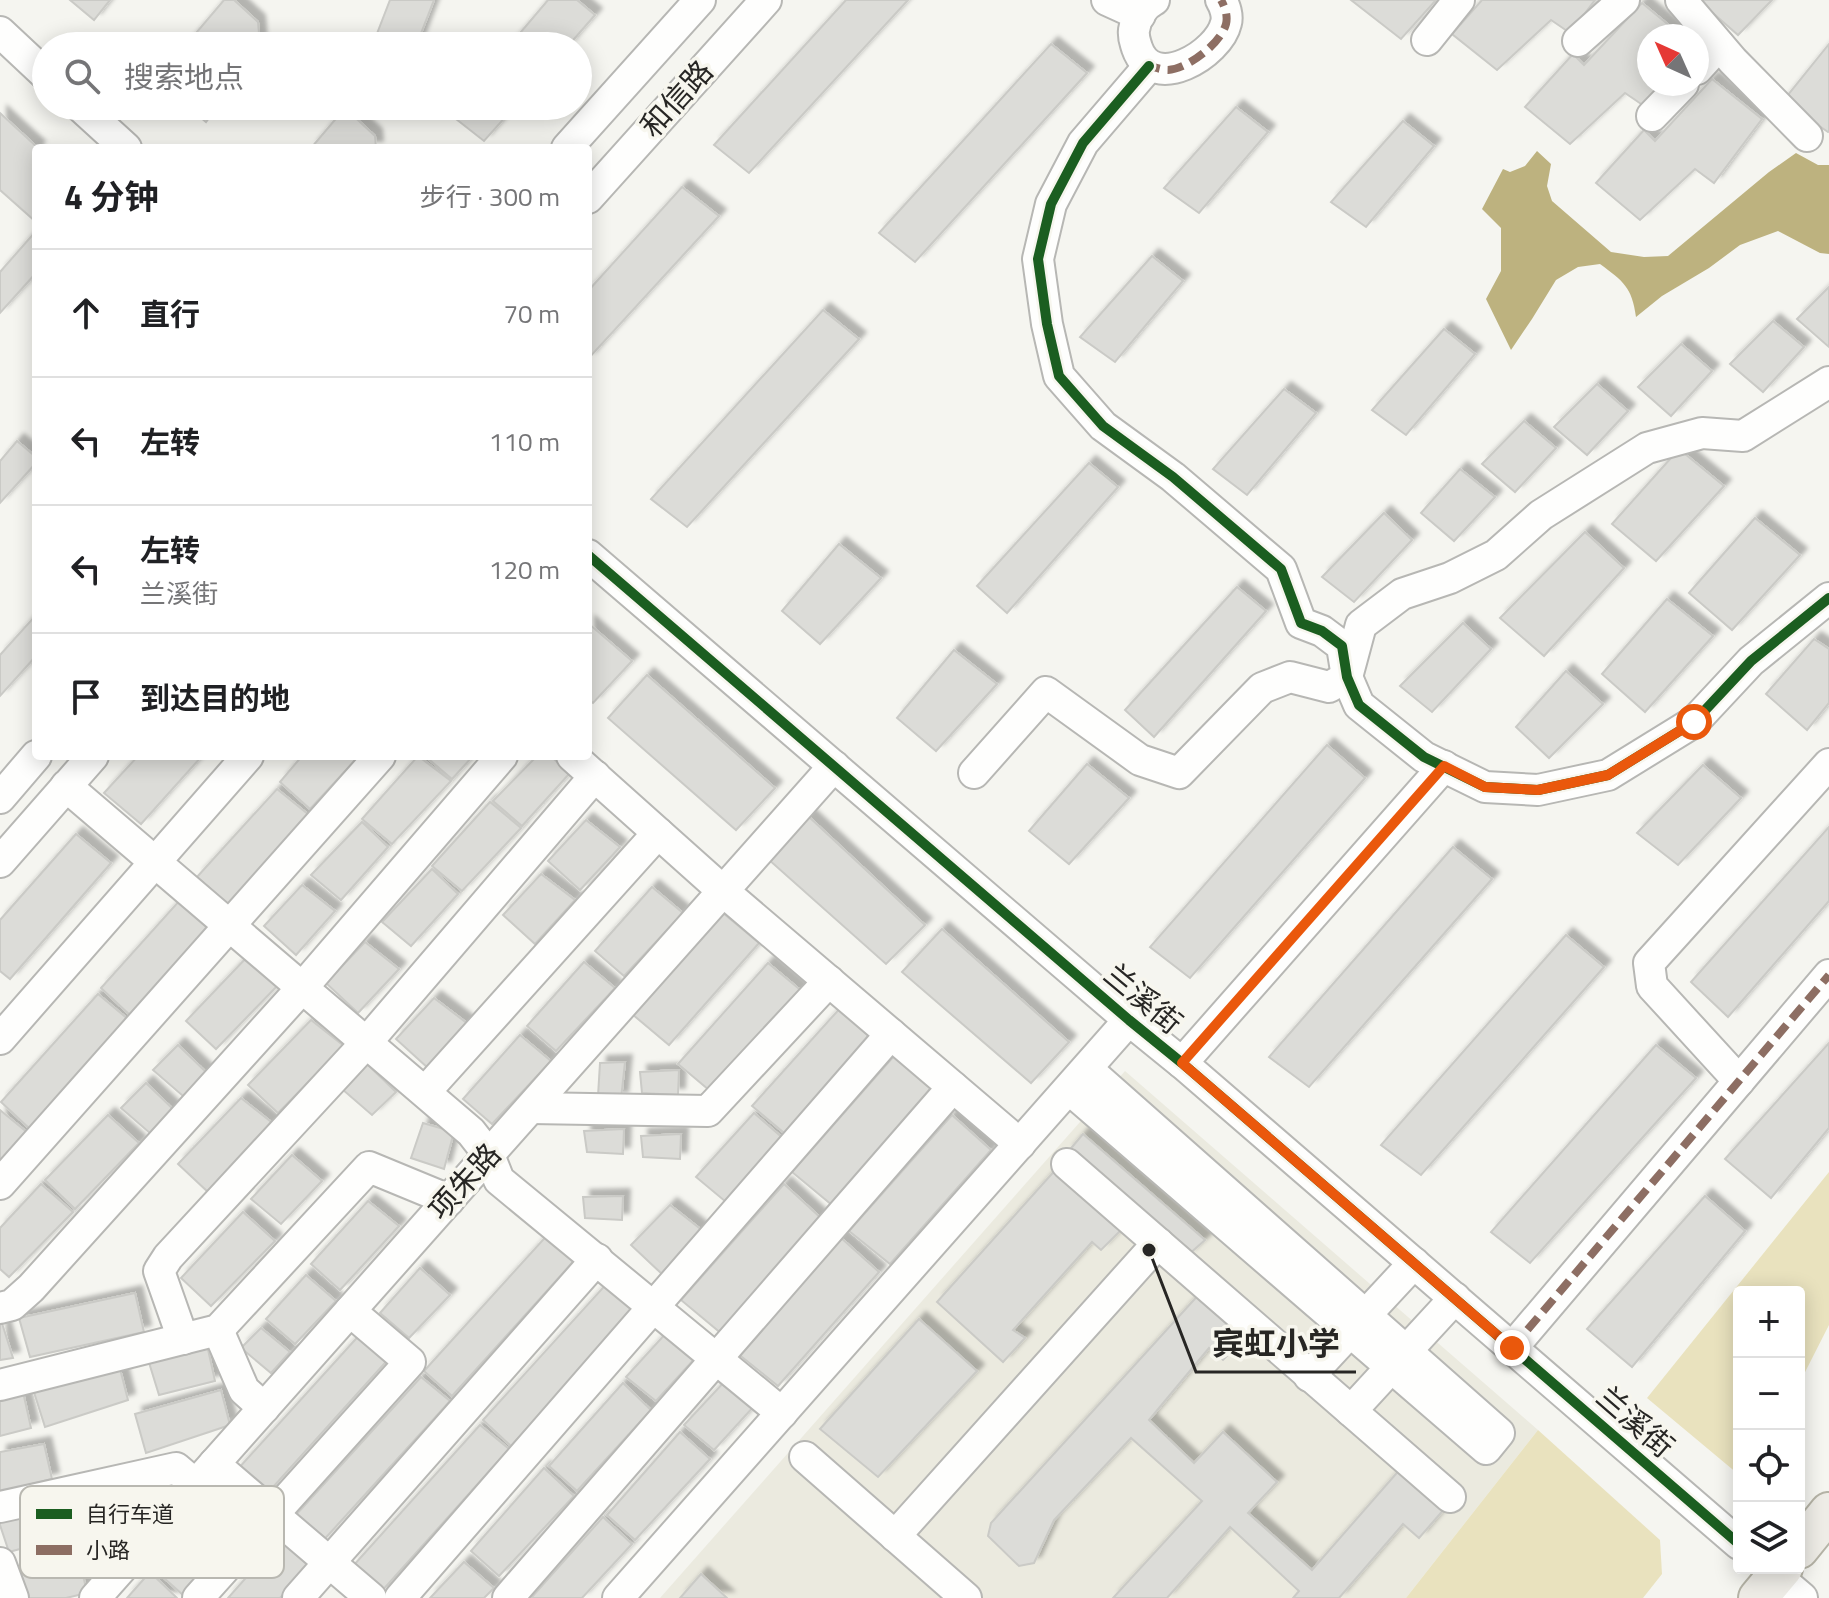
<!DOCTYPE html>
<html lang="zh">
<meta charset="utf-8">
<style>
body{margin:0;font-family:"Titillium Web","Noto Sans SC",sans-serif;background:#f2f2f2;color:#202124}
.controls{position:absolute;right:24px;bottom:24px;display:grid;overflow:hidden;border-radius:8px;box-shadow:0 4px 20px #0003}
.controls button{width:72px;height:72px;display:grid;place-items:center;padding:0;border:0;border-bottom:2px solid #e0e0e0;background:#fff;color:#202124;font:40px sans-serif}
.compass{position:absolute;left:1637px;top:24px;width:72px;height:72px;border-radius:50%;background:#fff;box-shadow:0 4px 20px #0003;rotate:315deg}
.stop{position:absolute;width:24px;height:24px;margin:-18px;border:6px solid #ea580c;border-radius:50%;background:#fff}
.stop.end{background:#ea580c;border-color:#fff;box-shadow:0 2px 8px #0008}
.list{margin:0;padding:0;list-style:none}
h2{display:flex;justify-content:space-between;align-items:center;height:104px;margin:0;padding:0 32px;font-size:34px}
h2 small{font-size:26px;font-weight:400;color:#757577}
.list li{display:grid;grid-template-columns:52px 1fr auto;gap:24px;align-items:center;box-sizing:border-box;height:128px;padding:0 32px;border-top:2px solid #e0e0e0}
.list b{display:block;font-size:30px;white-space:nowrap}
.list p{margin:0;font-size:26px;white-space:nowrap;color:#757577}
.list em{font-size:26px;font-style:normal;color:#757577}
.icon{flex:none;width:44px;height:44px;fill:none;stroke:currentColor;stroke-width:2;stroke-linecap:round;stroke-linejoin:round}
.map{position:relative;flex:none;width:1829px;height:1598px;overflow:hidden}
.search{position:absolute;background:#fff;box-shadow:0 4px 20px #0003;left:32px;top:32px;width:560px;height:88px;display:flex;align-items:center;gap:20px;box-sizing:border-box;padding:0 28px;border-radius:44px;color:#757577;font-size:30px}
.panel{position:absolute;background:#fff;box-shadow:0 4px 20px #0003;left:32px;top:144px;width:560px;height:616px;border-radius:8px}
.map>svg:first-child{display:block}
</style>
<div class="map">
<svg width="1829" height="1598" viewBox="0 0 1829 1598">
<defs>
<filter id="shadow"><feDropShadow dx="7" dy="-7" stdDeviation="2" flood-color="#0004"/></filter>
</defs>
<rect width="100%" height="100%" fill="#f5f5f0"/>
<path fill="#ebeadf" d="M1125 1071 1538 1430 1406 1598H660Z"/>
<g fill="#e9e2be">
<path d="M1829 1172V1325L1799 1384V1292H1739L1738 1474 1647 1398Z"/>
<path d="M1538 1430 1660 1540 1662 1574 1643 1598H1406Z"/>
</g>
<path fill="#bdb27f" d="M1537 151 1551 164 1547 186 1552 201 1611 252 1644 257 1668 256 1769 172 1796 153 1818 165H1829V254L1820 253 1778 231 1740 245 1709 268 1662 296 1636 317C1632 287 1623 281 1600 264L1578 267 1556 280 1532 319 1511 350 1486 299 1501 271V228L1482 209 1503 169 1510 172 1525 166Z"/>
<g fill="#dcdcd8" stroke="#cacac6" stroke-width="2" filter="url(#shadow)">
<path d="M70 0H110L94 20Z"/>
<path d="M224 0H234L258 22 260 46H185Z"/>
<path d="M390 0H434L416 46H377L373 44Z"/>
<path d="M548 0H577L595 15 568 46H509Z"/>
<path d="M846 0H908L749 173 714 145Z"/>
<path d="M1351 0H1436L1401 39Z"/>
<path d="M1482 0H1595L1570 33 1551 20 1497 70 1452 34Z"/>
<path d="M1698 0H1772L1738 35Z"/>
<path d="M1642 3 1682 36H1649V84H1660L1644 106 1625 93 1570 144 1525 107 1573 54 1584 65Z"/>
<path d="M1051 44 1087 73 915 262 879 233Z"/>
<path d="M1829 44V131L1828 132 1783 101Z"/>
<path d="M1712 79 1762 119 1714 183 1695 169 1640 220 1596 183 1644 130 1655 141Z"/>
<path d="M187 106H218L206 122Z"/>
<path d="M458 106H515L484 141 451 115Z"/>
<path d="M1236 107 1268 132 1199 213 1164 188Z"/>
<path d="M345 108 375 136 376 148H311Z"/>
<path d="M0 113 38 148H36V222L0 190Z"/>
<path d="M1403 121 1434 146 1366 227 1331 202Z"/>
<path d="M682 187 719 216 588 359V291Z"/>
<path d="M36 231V273L0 313V272Z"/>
<path d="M1152 256 1183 281 1115 362 1080 337Z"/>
<path d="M1829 287V347L1797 319Z"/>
<path d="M823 310 859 339 687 527 651 499Z"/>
<path d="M1773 321 1804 347 1763 392 1730 364Z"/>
<path d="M1444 329 1475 354 1406 435 1372 410Z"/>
<path d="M1681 344 1712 371 1671 416 1638 387Z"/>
<path d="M1597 384 1628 411 1587 455 1554 427Z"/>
<path d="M1284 389 1316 413 1247 495 1213 469Z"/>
<path d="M1524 421 1556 448 1515 492 1482 464Z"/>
<path d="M17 441 36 457V463L0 503V461Z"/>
<path d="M1679 449 1724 486 1656 561 1612 524Z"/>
<path d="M1089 463 1118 487 1007 613 977 586Z"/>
<path d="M1460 469 1495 497 1454 541 1421 513Z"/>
<path d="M1384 513 1412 540 1354 602 1322 577Z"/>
<path d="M1755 518 1800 555 1732 630 1689 593Z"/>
<path d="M1585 532 1624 568 1544 656 1500 618Z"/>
<path d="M839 544 881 578 820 644 782 611Z"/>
<path d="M1237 587 1266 611 1154 737 1125 710Z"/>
<path d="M1667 599 1713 636 1645 712 1602 674Z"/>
<path d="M36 615V656L0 696V655Z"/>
<path d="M588 623 632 661 593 703 588 699Z"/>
<path d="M1463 623 1491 649 1432 712 1400 686Z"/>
<path d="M1814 639 1829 649V703L1807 730 1766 694Z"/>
<path d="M954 650 997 684 936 751 897 718Z"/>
<path d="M1566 671 1603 704 1549 758 1516 727Z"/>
<path d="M647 675 775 788 736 830 608 718Z"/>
<path d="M1327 745 1365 778 1190 978 1150 947Z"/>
<path d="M138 756H202L141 824 104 793Z"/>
<path d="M302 756H359L310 809 280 782Z"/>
<path d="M418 756 451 781 392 844 362 819Z"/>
<path d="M425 756H473L452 779Z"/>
<path d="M537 756H551L569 774 522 826 493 801Z"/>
<path d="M1087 764 1129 798 1069 864 1029 831Z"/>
<path d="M1703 765 1741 798 1678 865 1637 833Z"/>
<path d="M277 789 309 815 228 904 197 877Z"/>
<path d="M490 802 521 828 462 891 432 866Z"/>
<path d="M808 816 925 925 886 964 768 859Z"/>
<path d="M586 820 620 847 580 890 548 861Z"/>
<path d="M362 822 388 847 341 900 311 875Z"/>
<path d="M1829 827V901L1728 1017 1691 982Z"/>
<path d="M76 834 111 863 10 979 0 971V920Z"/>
<path d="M1453 847 1492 879 1309 1087 1269 1057Z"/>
<path d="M432 869 458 894 411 946 382 922Z"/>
<path d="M541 874 575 900 535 944 503 915Z"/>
<path d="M302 885 335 911 296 955 264 926Z"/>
<path d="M652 887 683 913 624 976 595 951Z"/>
<path d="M180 900 213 926 131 1016 101 988Z"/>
<path d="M723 913 759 943 669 1045 632 1014Z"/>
<path d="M942 929 1069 1042 1031 1083 902 972Z"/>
<path d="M1566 935 1604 967 1421 1175 1381 1145Z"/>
<path d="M365 942 399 969 358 1013 326 983Z"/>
<path d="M249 955 280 983 216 1049 186 1021Z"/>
<path d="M584 962 615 988 556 1051 527 1026Z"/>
<path d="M768 963 804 993 715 1095 678 1064Z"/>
<path d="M98 994 129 1020 31 1130 1 1102Z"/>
<path d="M434 998 468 1024 428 1068 396 1039Z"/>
<path d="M842 1006 878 1035 789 1137 752 1106Z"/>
<path d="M311 1020 344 1046 278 1113 248 1085Z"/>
<path d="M520 1035 551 1061 492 1124 463 1099Z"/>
<path d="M1829 1043V1128L1771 1198 1725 1159Z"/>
<path d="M178 1045 207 1073 183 1096 153 1070Z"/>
<path d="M1656 1045 1696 1078 1530 1263 1491 1232Z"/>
<path d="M894 1056 934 1091 832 1205 792 1172Z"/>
<path d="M625 1062 621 1099 598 1096 600 1063Z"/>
<path d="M367 1064 396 1092 372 1115 342 1089Z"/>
<path d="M679 1070 678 1095 642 1093 640 1072Z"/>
<path d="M146 1083 175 1111 151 1134 121 1108Z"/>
<path d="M241 1098 275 1125 208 1192 178 1164Z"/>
<path d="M0 1110 28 1133 0 1165Z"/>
<path d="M754 1113 785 1140 726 1202 696 1177Z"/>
<path d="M108 1115 139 1143 75 1209 45 1180Z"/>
<path d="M952 1115 991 1150 890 1264 849 1231Z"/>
<path d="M423 1123 454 1132 444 1169 411 1158Z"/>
<path d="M624 1129 623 1154 587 1152 584 1131Z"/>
<path d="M681 1134 680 1159 643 1157 641 1136Z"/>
<path d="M1083 1134 1205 1240 1187 1256 1067 1153Z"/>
<path d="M292 1155 322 1181 281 1224 251 1199Z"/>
<path d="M1058 1167 1125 1226 1101 1250 1092 1242 1013 1330 1025 1338 1003 1362 937 1302Z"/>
<path d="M41 1184 73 1212 9 1277 0 1269V1228Z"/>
<path d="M784 1184 823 1220 722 1334 681 1300Z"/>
<path d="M623 1196 622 1220 585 1218 583 1197Z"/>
<path d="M1705 1196 1745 1231 1632 1367 1587 1329Z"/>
<path d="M368 1201 399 1226 340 1290 311 1264Z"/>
<path d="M670 1205 703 1231 663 1275 631 1245Z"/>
<path d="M243 1212 275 1241 211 1306 181 1278Z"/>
<path d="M551 1231 580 1254 452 1396 424 1371Z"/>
<path d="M840 1237 879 1272 778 1386 737 1353Z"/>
<path d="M420 1268 450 1295 409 1338 380 1313Z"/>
<path d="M306 1275 336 1301 295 1344 266 1319Z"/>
<path d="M610 1280 640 1304 511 1446 483 1420Z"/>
<path d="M1202 1291 1249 1334 1223 1360 1209 1348 1149 1420 1194 1463 1223 1432 1277 1482 1248 1513 1312 1570 1402 1467 1446 1507 1419 1538 1403 1524 1339 1598H1293L1299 1591 1230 1527 1167 1598H1113L1202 1501 1131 1438 1054 1520 1034 1563 1019 1566 988 1536 991 1523Z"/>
<path d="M135 1293 144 1332 30 1357 19 1318Z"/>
<path d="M0 1317 13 1358 0 1360Z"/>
<path d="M919 1319 977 1371 878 1477 820 1429Z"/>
<path d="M261 1328 290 1352 271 1373 241 1348Z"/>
<path d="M364 1330 393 1354 265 1496 237 1470Z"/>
<path d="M667 1332 698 1355 656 1401 626 1377Z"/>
<path d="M207 1345 215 1381 159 1395 147 1356Z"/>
<path d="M119 1365 128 1400 45 1427 33 1389Z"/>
<path d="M421 1377 450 1401 321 1543 294 1517Z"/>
<path d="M725 1381 756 1404 714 1450 684 1425Z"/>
<path d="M623 1383 651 1410 577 1491 549 1466Z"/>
<path d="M221 1390 230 1425 146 1453 135 1414Z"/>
<path d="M23 1392 31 1428 0 1436V1396Z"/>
<path d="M480 1425 509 1449 381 1592 353 1566Z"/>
<path d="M680 1432 710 1459 635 1540 607 1515Z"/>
<path d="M44 1444 52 1479 0 1492V1452Z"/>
<path d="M544 1468 574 1496 499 1576 471 1551Z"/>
<path d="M228 1487 257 1515 183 1595 155 1570Z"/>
<path d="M57 1502 64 1537 9 1552 0 1525V1518Z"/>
<path d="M603 1517 632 1544 582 1598H531Z"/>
<path d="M285 1534 314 1561 280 1598H228Z"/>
<path d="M79 1557 87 1593 66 1598H28L20 1573Z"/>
<path d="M464 1562 494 1588 484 1598H430Z"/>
<path d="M150 1572 177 1598H127Z"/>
<path d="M701 1574 727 1598H680Z"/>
</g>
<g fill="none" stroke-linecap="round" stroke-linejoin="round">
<g stroke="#b7b7b4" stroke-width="34">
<g id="minor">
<path d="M1107 0 1140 15"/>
<path d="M1154 0C1142 6 1136 18 1134 30 1133 38 1135 41 1137 48 1153 94 1219 54 1226 23 1228 16 1225 6 1221 0"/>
<path d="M1681 0 1733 61 1807 136"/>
<path d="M0 32 46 75"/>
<path d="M1427 40 1459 0"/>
<path d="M1578 41 1624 0"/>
<path d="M1149 66 1083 143 1051 204 1038 259 1047 324 1059 376 1103 426 1173 477 1281 569 1301 623 1322 631 1342 646 1347 677 1359 705 1424 757 1485 787 1538 790 1608 775 1694 722 1751 661 1829 598"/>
<path d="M1697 69 1719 45"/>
<path d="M80 106 126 148"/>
<path d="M1652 116 1683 84"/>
<path d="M567 148 700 0"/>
<path d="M588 198 766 0"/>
<path d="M588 555 1129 1020 1182 1063 1739 1544"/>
<path d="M572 756 723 891 1020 1144"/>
<path d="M974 773 1046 692 1140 760 1179 773 1262 688 1290 677 1329 687 1347 677 1361 625 1402 594 1450 578 1496 555 1541 515 1647 448 1702 433 1743 436 1829 382"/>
<path d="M66 786 471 1132 489 1155 499 1180 782 1413"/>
<path d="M0 798 36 756"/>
<path d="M0 862 93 756"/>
<path d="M0 1039 248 756"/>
<path d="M1182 1063 1444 766"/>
<path d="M1739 1081 1652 986 1649 963 1829 764"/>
<path d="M1069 1089 1486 1449 1499 1433 1087 1069"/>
<path d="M425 1092 658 833"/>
<path d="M531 1108 708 1111 829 981"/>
<path d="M1067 1164 1450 1497"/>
<path d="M0 1184 380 756"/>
<path d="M0 1308 12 1305 31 1288 302 988 502 756"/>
<path d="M218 1330 244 1390 264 1408"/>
<path d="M183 1339 159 1271 168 1257 366 1043 595 776"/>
<path d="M1512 1348 1829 975"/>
<path d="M1309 1376 1414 1263"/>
<path d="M0 1385 218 1330 369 1167 449 1200"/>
<path d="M1351 1411 1455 1298"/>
<path d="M805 1457 966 1598"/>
<path d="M214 1464 371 1598"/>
<path d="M0 1507 176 1468 196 1485"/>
<path d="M895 1536 1158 1243"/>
<path d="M0 1563 13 1598"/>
<path d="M1767 1568 1802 1598"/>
<path d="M95 1598 834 766"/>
<path d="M198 1598 410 1362 350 1311"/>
<path d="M298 1598 597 1259"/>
<path d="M400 1598 891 1034"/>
<path d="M508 1598 953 1087"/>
<path d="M618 1598 1129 1020"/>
</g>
</g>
<g stroke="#b5b3a6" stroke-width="42">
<g id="major">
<path d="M1799 1549 1829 1512"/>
<path d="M1758 1598 1783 1568"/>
</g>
</g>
<use href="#minor" stroke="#fefefd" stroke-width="30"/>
<use href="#major" stroke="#eeece6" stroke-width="38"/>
<g stroke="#8d6e63" stroke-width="8" stroke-dasharray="16 8" stroke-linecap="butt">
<path d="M1146 70 1149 66C1154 67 1162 70 1168 70 1188 69 1221 43 1226 24 1228 16 1225 7 1221 0"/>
<path d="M1512 1348 1829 975"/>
</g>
<g stroke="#f7f6ee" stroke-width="15">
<g id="cycleway">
<path d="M1149 66 1083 143 1051 204 1038 259 1047 324 1059 376 1103 426 1173 477 1281 569 1301 623 1322 631 1342 646 1347 677 1359 705 1424 757 1485 787 1538 790 1608 775 1694 722 1751 661 1829 598"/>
<path d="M588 555 1129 1020 1182 1063 1739 1544"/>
</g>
</g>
<use href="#cycleway" stroke="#1b5e20" stroke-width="10"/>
</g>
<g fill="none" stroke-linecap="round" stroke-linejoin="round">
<path stroke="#ea580c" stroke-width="10" d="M1512 1348 1182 1063 1444 766 1485 787 1538 790 1608 775 1694 722"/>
</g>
<g text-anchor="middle" stroke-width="7" stroke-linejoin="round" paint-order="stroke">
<g font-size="30" fill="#272624" stroke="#f7f6ee">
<text transform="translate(677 99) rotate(-48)" y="10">和信路</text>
<text transform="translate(1143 999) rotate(40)" y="10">兰溪街</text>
<text transform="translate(465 1182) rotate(-48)" y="10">项朱路</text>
<text transform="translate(1635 1422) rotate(41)" y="10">兰溪街</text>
</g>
</g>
<rect x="20" y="1486" width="264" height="92" rx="12" fill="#f7f6ee" stroke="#b9b8b1" stroke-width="2"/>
<rect x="36" y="1509" width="36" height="10" fill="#1b5e20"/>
<rect x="36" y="1545" width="36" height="10" fill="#8d6e63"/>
<g font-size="22" fill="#272624">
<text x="86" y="1522">自行车道</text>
<text x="86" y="1558">小路</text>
</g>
<path fill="none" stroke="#272624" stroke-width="3" d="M1149 1250L1196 1372H1356"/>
<circle fill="#272624" stroke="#f7f6ee" stroke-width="3" cx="1149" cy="1250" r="8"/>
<g font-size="32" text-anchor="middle" font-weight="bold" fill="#272624" stroke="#f7f6ee" stroke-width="7" stroke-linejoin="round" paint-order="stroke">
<text x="1276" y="1355">宾虹小学</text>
</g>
</svg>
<div class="controls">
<button>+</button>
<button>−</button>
<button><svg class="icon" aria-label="locate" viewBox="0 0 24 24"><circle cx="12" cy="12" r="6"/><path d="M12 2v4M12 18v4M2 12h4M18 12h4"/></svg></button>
<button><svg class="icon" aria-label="layers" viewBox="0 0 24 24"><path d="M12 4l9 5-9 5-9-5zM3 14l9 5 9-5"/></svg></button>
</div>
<svg class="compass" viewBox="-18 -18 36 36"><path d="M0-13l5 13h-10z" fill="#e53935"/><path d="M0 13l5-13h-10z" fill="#757577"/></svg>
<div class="stop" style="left:1694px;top:722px"></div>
<div class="stop end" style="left:1512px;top:1348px"></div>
<div class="search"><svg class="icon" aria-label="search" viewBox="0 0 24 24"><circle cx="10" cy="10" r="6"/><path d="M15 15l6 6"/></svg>搜索地点</div>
<section class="panel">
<h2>4 分钟<small>步行 · 300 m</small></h2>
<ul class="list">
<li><svg class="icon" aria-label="ahead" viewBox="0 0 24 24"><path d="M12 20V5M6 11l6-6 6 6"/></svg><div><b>直行</b></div><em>70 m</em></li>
<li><svg class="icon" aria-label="left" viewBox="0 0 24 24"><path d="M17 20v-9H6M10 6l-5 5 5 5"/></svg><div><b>左转</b></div><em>110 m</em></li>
<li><svg class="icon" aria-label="left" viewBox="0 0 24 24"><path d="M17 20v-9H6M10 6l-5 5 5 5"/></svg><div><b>左转</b><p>兰溪街</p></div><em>120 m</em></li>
<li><svg class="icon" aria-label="arrive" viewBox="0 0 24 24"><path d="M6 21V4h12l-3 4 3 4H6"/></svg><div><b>到达目的地</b></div></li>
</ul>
</section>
</div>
